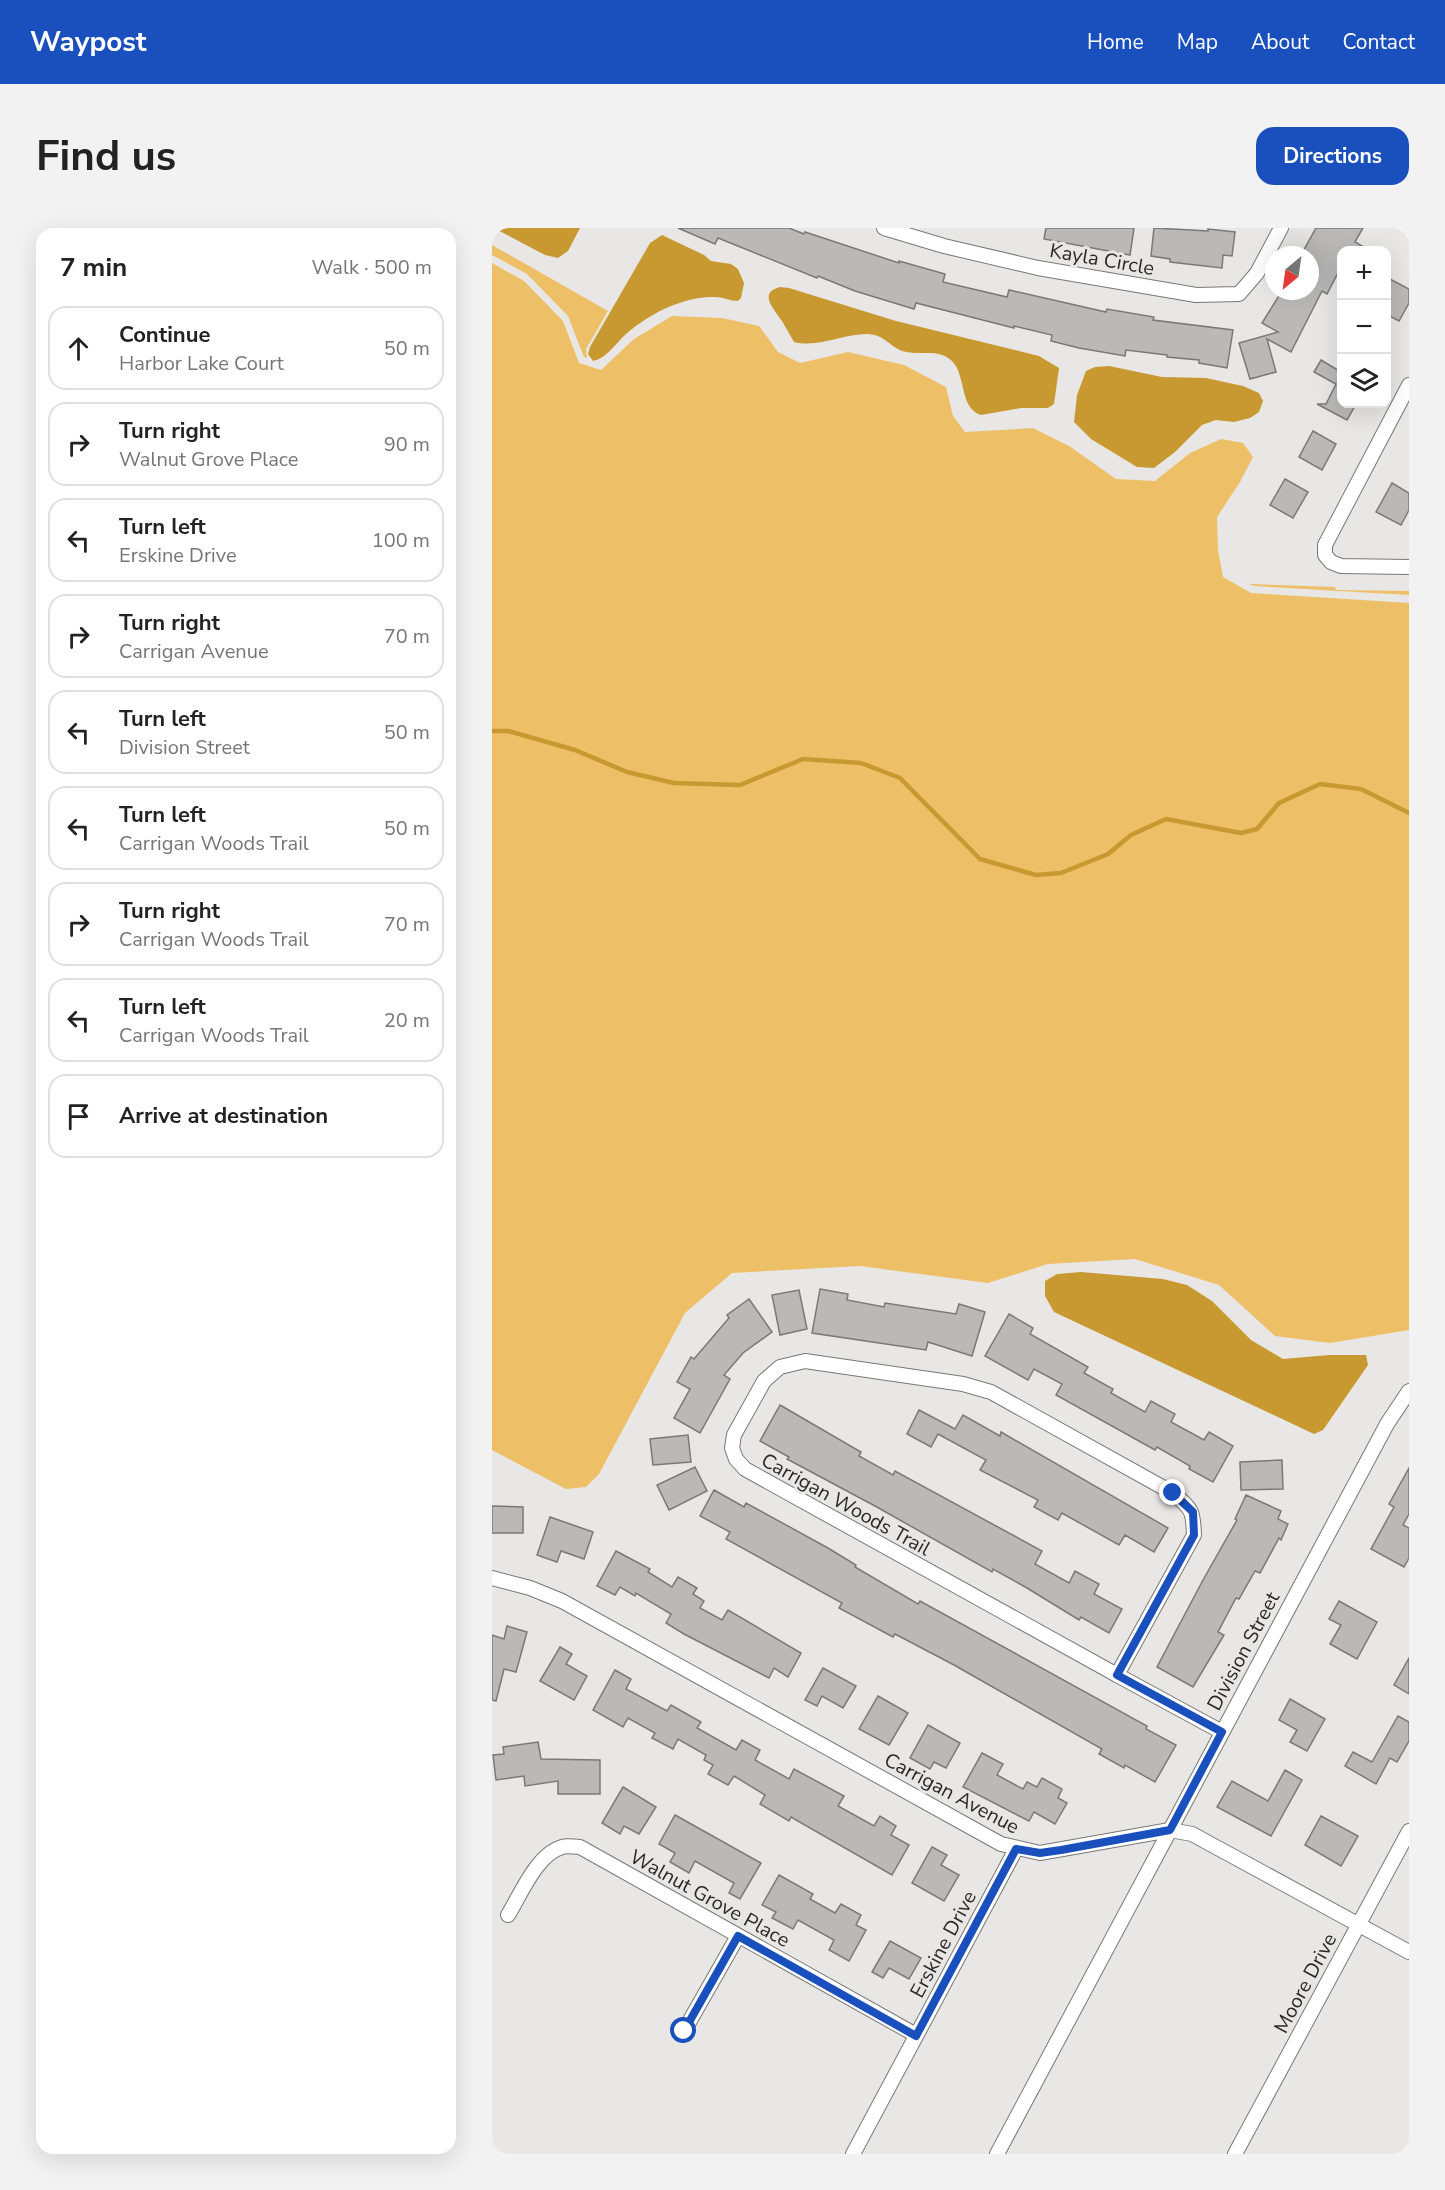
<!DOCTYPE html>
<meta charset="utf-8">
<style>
body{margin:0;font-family:"Nunito Sans",sans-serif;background:#f2f2f2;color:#222}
.controls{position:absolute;right:18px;top:18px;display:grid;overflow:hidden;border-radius:12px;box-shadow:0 6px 24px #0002}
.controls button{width:54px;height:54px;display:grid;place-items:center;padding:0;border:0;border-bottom:2px solid #e0e0e0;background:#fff;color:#222;font:30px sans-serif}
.compass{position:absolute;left:773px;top:18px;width:54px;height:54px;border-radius:50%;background:#fff;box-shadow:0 6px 24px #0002;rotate:209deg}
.stop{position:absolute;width:18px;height:18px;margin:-14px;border:4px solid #1a50bd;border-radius:50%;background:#fff}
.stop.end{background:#1a50bd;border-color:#fff;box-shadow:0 2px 6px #0008}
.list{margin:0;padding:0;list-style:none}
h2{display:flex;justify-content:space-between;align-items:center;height:78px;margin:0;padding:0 24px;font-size:26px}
h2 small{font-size:20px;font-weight:400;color:#767676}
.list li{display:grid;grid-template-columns:39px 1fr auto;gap:18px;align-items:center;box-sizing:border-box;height:84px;margin:0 12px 12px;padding:0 12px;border:2px solid #e0e0e0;border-radius:18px}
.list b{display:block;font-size:22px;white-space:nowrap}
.list p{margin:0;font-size:20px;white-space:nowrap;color:#767676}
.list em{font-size:20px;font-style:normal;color:#767676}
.icon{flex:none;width:33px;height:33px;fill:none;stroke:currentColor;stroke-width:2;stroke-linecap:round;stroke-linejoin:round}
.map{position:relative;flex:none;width:917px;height:1926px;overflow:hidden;border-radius:18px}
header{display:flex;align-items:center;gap:36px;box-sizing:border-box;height:84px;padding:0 30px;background:#1a50bd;color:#fff}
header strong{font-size:28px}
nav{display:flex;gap:33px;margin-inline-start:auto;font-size:21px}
.intro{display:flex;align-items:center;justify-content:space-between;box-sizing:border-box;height:144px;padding:0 36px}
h1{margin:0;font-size:42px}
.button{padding:15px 27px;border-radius:18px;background:#1a50bd;color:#fff;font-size:21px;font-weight:700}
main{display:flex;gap:36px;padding:0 36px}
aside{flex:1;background:#fff;border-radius:18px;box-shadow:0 6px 24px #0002}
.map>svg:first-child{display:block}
</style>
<header>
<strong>Waypost</strong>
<nav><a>Home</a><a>Map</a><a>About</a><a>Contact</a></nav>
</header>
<div class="intro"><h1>Find us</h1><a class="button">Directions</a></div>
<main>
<aside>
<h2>7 min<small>Walk · 500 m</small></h2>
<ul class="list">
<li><svg class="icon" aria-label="ahead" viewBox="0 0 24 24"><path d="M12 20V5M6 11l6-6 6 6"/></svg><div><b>Continue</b><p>Harbor Lake Court</p></div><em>50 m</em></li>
<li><svg class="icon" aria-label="right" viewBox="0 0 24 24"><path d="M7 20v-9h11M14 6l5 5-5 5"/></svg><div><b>Turn right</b><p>Walnut Grove Place</p></div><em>90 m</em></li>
<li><svg class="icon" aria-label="left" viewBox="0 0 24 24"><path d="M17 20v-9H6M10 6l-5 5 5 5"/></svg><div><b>Turn left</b><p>Erskine Drive</p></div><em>100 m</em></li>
<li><svg class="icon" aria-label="right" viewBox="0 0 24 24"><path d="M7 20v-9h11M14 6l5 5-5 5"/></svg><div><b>Turn right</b><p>Carrigan Avenue</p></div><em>70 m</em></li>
<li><svg class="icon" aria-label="left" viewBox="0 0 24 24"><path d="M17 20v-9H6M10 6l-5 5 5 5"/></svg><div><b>Turn left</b><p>Division Street</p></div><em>50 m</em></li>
<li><svg class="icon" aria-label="left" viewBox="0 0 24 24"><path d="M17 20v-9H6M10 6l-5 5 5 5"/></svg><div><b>Turn left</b><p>Carrigan Woods Trail</p></div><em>50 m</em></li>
<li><svg class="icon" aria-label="right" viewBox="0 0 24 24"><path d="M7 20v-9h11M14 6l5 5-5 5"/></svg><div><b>Turn right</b><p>Carrigan Woods Trail</p></div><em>70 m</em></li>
<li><svg class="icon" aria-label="left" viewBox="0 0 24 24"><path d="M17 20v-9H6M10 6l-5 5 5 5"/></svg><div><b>Turn left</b><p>Carrigan Woods Trail</p></div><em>20 m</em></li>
<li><svg class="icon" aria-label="arrive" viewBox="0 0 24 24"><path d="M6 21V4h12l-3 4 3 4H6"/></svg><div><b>Arrive at destination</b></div></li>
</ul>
</aside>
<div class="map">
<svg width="917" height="1926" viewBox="0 0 917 1926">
<rect width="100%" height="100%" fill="#e9e7e5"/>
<g fill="#edbf66">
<path d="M0 17 116 83 94 121 95 130 92 129 76 88 35 46 0 27Z"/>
<path d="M0 35 32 53 71 93 87 135 109 142 142 111 180 88 230 90 267 98 286 124 308 135 356 124 412 137 454 159 461 188 473 204 541 200 577 218 624 251 663 253 698 225 729 211 751 215 761 229 748 254 725 289 726 322 731 349 759 365 917 375V1102L838 1115 783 1108 727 1057 643 1031 556 1036 496 1055 368 1038 240 1045 193 1085 107 1246 94 1259 74 1261 0 1222Z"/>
<path d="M757 356 843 359 844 362 917 363V367L762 358Z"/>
</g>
<g fill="#c89831">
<path d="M2 0H88L76 23 66 30 53 27Z"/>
<path d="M170 7 212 27 219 33 239 36 246 41 252 55 249 70 246 73C238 73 231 69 223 69 192 68 156 86 133 107 123 116 115 130 101 133L96 126 98 119 158 15Z"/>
<path d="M288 59 297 60 404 93 547 128 567 140 562 176 556 180H529L489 187C465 179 476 142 456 130 444 122 429 127 415 124 399 122 394 106 375 106 350 106 327 120 302 114 298 107 294 100 290 93 283 82 265 65 288 59Z"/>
<path d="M617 138 670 149 714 150 751 158 767 165 771 173 767 184 758 190 742 194 724 192 710 197 683 224 662 240 645 239 599 211 582 194 585 167 594 143 603 139Z"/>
<path d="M589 1044 671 1051 695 1057 720 1073 759 1112 791 1131 837 1127H874L876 1137 831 1202 822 1206 562 1084 553 1068V1053L565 1046Z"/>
</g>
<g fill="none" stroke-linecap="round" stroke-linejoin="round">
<path stroke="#c89831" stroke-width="4.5" d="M0 503H16L83 522 135 544 182 555 248 557 311 531 369 535 408 550 488 631 544 647 569 645 616 626 639 607 674 591 749 605 765 601 787 575 828 556 869 561 917 585"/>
</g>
<g fill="#bbb9b7" stroke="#7a7976" stroke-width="1.5">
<path d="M186 0H297L312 6 313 4 407 35V33L453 46 451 54 515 69 517 62 614 84 615 81 662 89 661 92 741 102 735 140 707 135V132L675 129V127L634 122 633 128 587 120 559 113 560 107 522 98V100L424 75 422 81 363 63 326 48 325 50 226 10 223 16Z"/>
<path d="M554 0H642L638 27 552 11Z"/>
<path d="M662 0 716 3V1L743 4 740 28 731 27 730 40 678 34V31L659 28Z"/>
<path d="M824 0H871L863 14 877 22H849V39L835 66 830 63 799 124 775 111 784 144 758 151 747 115 786 104 770 95 790 63 800 68 803 63H818V27H809Z"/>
<path d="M894 49 917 61V75L907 93 894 86Z"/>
<path d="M829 132 849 144V176H864L855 192 825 176H834L844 156 822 144Z"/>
<path d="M821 203 844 216 830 242 807 229Z"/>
<path d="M793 251 816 264 801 290 778 277Z"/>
<path d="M900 255 917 265V282L909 297 884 284Z"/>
<path d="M328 1061 356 1066 355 1072 392 1079 393 1075 464 1086 467 1076 493 1084 480 1128 436 1114 434 1122 320 1105Z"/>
<path d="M307 1062 315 1101 288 1107 280 1067Z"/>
<path d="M257 1071 280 1104 251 1125 232 1147 238 1151 208 1205 182 1190 198 1161 185 1154 199 1129 202 1131 237 1090 235 1087Z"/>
<path d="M517 1086 541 1100 538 1106 596 1139 592 1145 621 1161 619 1165 653 1184 659 1173 683 1186 679 1194 712 1212 717 1204 741 1218 721 1254 697 1241 698 1238 665 1219 663 1222 564 1167 570 1156 542 1141 536 1152 493 1128Z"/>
<path d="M288 1177 369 1224 367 1228 401 1247 403 1243 550 1323 543 1336 577 1355 583 1343 607 1356 602 1366 630 1381 617 1405 589 1389 587 1392 535 1360 501 1341 500 1344 383 1278 295 1231 297 1229 268 1213Z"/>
<path d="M427 1182 463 1201 471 1187 508 1208 509 1204 676 1300 662 1324 633 1307 627 1317 570 1285 566 1292 542 1279 546 1272 488 1242 494 1232 446 1206 439 1219 415 1206Z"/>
<path d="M196 1207 199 1234 161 1237 158 1211Z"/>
<path d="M790 1232 791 1261 749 1262 748 1234Z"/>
<path d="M203 1239 215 1263 177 1282 165 1257Z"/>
<path d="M917 1240V1286L911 1297 917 1300V1330L912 1339 879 1321 902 1279 897 1276Z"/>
<path d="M222 1262 252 1279 254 1275 336 1320 364 1337 363 1339 426 1376 428 1373 655 1498 654 1501 684 1517 663 1554 633 1537 632 1540 607 1526 610 1521 462 1437 403 1406 401 1409 347 1380 350 1375 234 1311 238 1304 208 1288Z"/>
<path d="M754 1267 789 1283 786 1291 796 1296 789 1312 787 1310 768 1345 763 1343 747 1371 744 1370 726 1404 732 1407 701 1459 665 1439 711 1352 745 1292 743 1291Z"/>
<path d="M0 1278 31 1279V1305H0Z"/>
<path d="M58 1289 101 1304 92 1331 69 1323 65 1334 45 1327Z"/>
<path d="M124 1323 158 1341 156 1344 180 1359 186 1349 205 1360 201 1366 212 1373 208 1380 230 1392 236 1382 309 1425 296 1449 282 1440 277 1450 192 1406 174 1395 179 1386 144 1365 143 1368 128 1359 123 1367 105 1358Z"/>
<path d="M847 1373 885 1394 865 1431 838 1416 849 1397 837 1391Z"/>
<path d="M15 1398 35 1404 24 1444 12 1441 4 1473 0 1472V1407L12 1411Z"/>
<path d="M68 1419 80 1426 74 1436 95 1448 82 1472 48 1453Z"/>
<path d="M917 1430V1466L902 1457Z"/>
<path d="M331 1440 364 1458 351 1480 330 1468 325 1478 313 1472Z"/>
<path d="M123 1442 139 1451 134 1461 175 1483 179 1477 209 1494 205 1500 244 1522 250 1512 268 1522 263 1532 297 1551 302 1541 352 1568 346 1578 382 1598 388 1588 404 1598 399 1607 417 1617 400 1647 299 1589 297 1593 268 1576 273 1567 242 1548 236 1557 216 1546 221 1537 212 1532 214 1527 186 1511 181 1521 160 1510 163 1505 136 1490 131 1499 101 1482Z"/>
<path d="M386 1468 416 1485 397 1517 367 1501Z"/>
<path d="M798 1471 833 1491 815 1523 798 1514 805 1502 787 1492Z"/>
<path d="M906 1488 917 1494V1513L905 1534 898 1530 884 1556 853 1538 861 1524 880 1534Z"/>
<path d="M436 1497 468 1515 454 1540 442 1534 438 1541 418 1530Z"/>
<path d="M46 1514 49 1531 108 1532V1566H66V1553L33 1558 32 1548 4 1552 1 1527 12 1526 11 1519Z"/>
<path d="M490 1525 511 1536 505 1547 531 1561 535 1554 545 1559 550 1550 570 1561 566 1570 575 1575 563 1596 542 1584 537 1593 471 1559Z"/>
<path d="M793 1542 810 1552 779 1608 725 1579 740 1553 776 1573Z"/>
<path d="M131 1559 164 1579 147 1606 132 1598 128 1606 110 1595Z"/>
<path d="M183 1587 269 1635 248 1671 237 1665 242 1655 203 1633 197 1645 178 1634 183 1625 167 1616Z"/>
<path d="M829 1588 866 1608 849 1638 813 1617Z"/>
<path d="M440 1619 455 1627 449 1637 467 1647 452 1673 420 1655Z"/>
<path d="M287 1647 321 1666 318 1671 343 1685 349 1676 369 1687 364 1697 374 1702 357 1733 337 1722 342 1712 306 1692 301 1701 280 1690 284 1684 270 1677Z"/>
<path d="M398 1713 429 1730 417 1751 397 1740 391 1750 380 1744Z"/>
</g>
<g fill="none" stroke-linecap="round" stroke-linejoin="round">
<g stroke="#797875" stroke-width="16">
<g id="minor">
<path d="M392 0 452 18 546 40 704 67 747 66 765 45 789 0"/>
<path d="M917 157 833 317V327L839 334 849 338 917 339"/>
<path d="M313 1133 471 1156 499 1164 681 1265C700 1282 701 1281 702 1307L625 1447 253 1241 244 1231 240 1220 242 1207 272 1153 288 1139Z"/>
<path d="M0 1350 38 1360 70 1373 509 1616 548 1625 678 1602 700 1606 917 1724"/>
<path d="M625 1447 730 1504"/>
<path d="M16 1687C29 1666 45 1626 70 1619 75 1617 82 1619 88 1619L424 1807"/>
<path d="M192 1803 246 1708"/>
<path d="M361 1926 524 1621"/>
<path d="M505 1926 895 1196 917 1163"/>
<path d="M743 1926 917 1603"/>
</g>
</g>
<use href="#minor" stroke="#fff" stroke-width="14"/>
</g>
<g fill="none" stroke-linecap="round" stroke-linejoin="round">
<path stroke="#1a50bd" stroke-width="8" d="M192 1803 246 1708 424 1808 524 1621 548 1625 569 1622 678 1602 730 1504 625 1447 702 1307 701 1284 681 1265"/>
</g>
<g text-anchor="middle" stroke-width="6" stroke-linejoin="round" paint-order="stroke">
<g font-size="20" fill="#2a2928" stroke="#e9e7e5">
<text transform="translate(610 31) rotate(10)" y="7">Kayla Circle</text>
<text transform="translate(354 1276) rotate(29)" y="7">Carrigan Woods Trail</text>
<text transform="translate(751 1423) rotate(-62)" y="7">Division Street</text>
<text transform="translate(460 1565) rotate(28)" y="7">Carrigan Avenue</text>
<text transform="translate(218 1670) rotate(29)" y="7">Walnut Grove Place</text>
<text transform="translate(451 1716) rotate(-62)" y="7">Erskine Drive</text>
<text transform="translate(813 1755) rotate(-62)" y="7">Moore Drive</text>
</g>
</g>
</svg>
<div class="controls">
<button>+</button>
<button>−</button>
<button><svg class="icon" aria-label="layers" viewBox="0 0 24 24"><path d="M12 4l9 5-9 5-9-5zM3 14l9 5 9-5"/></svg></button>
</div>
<svg class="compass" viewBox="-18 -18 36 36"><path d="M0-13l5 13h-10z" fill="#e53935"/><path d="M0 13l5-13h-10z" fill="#767676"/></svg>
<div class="stop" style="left:192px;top:1803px"></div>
<div class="stop end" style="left:681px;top:1265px"></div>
</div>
</main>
